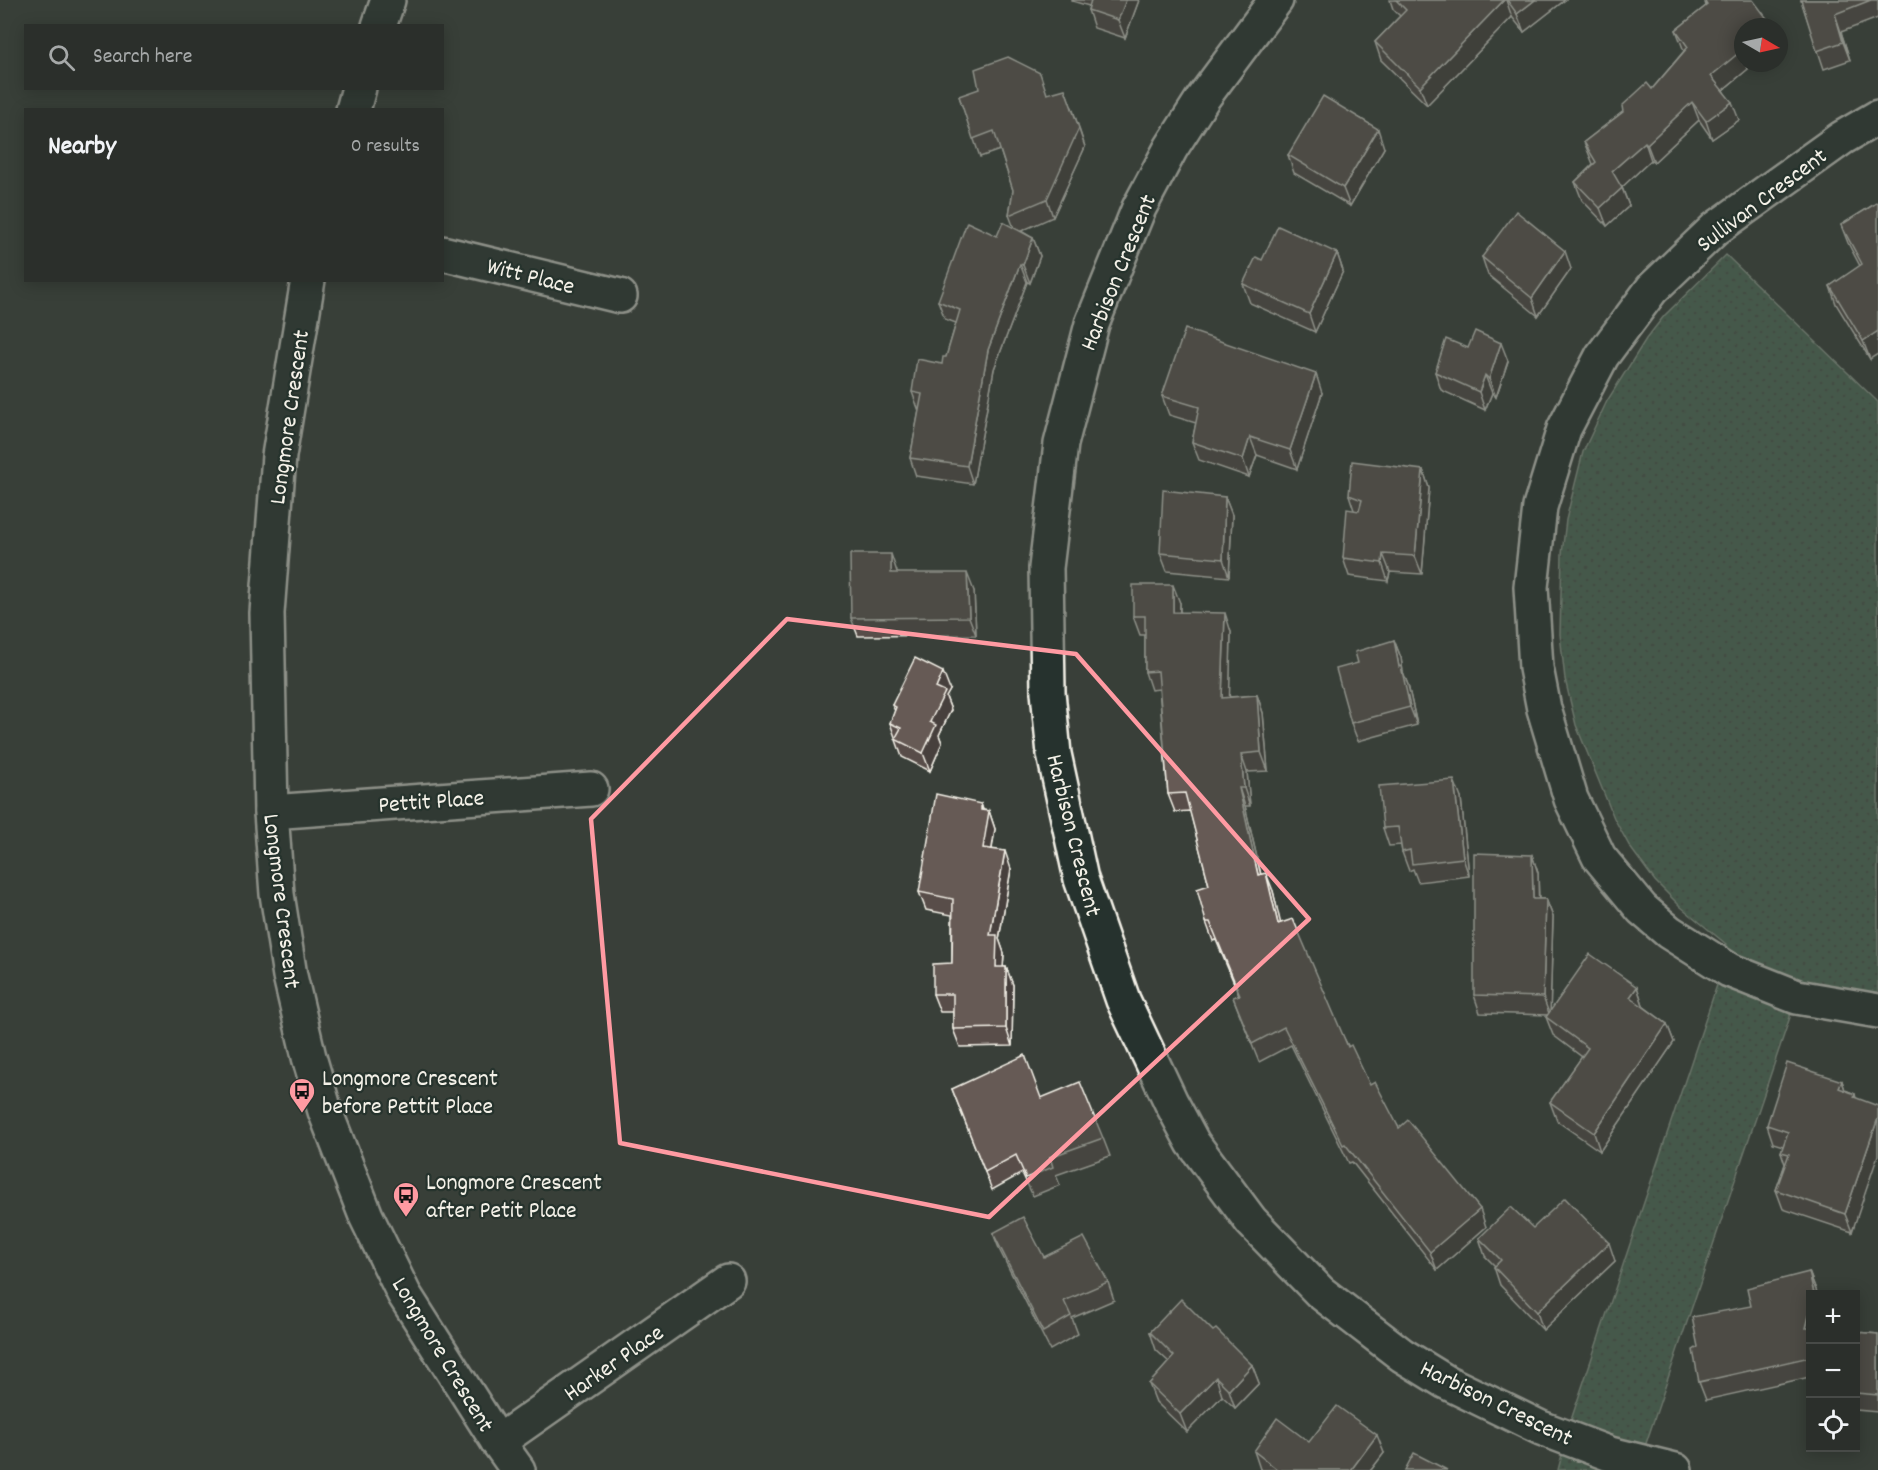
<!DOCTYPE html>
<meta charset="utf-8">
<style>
body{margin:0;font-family:Dekko,sans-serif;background:#333733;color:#f1f3f6}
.controls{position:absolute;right:18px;bottom:18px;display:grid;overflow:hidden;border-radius:0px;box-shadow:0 3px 15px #0003}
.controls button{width:54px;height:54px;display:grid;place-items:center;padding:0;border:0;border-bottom:2px solid #474a47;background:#2b2f2b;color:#f1f3f6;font:30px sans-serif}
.compass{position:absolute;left:1734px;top:18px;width:54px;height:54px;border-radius:50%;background:#2b2f2b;box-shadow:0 3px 15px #0003;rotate:99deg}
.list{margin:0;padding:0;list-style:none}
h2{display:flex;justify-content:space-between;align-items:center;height:78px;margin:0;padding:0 24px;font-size:26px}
h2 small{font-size:20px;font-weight:400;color:#a6a9a9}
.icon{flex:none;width:33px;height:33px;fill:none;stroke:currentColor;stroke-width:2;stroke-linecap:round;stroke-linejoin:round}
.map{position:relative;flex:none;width:1878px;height:1470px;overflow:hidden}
.search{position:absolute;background:#2b2f2b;box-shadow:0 3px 15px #0003;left:24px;top:24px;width:420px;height:66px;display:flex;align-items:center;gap:15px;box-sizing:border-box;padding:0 21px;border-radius:0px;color:#a6a9a9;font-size:22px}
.panel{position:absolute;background:#2b2f2b;box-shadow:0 3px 15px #0003;left:24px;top:108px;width:420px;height:174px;border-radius:0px}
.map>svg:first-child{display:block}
</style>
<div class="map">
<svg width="1878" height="1470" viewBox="0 0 1878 1470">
<defs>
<pattern id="park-dots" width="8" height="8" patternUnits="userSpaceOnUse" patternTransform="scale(1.5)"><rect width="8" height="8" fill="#56755e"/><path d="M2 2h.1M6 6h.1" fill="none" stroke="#4f5c51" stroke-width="1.8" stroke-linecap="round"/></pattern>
</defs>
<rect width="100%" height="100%" fill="#393f39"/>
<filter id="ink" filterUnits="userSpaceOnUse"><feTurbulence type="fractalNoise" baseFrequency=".0167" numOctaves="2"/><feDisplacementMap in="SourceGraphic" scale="12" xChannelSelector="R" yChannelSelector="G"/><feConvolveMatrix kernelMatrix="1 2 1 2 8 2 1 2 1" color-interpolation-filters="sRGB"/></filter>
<g filter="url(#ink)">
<path fill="url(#park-dots)" stroke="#a5b3a3" stroke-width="1.5" d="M1726 255 1878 402V996L1851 993 1794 978 1790 1017 1637 1470H1558L1571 1420 1717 985 1726 944 1681 907 1655 881 1630 847 1614 818 1576 725 1565 679 1560 634 1562 554 1566 520 1583 452 1607 401 1646 339 1664 316Z"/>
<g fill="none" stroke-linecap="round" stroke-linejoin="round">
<g stroke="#f4f1e8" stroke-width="38">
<g id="street">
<path d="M1276 0 1203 98 1171 148 1139 208 1092 324 1061 444 1046 568 1048 692 1054 754 1081 879 1123 1000 1171 1102 1193 1143 1251 1221 1320 1292 1402 1355 1446 1382 1541 1428 1610 1454 1675 1470"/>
<path d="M379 26 388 0"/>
<path d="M353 110 359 88"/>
<path d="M1878 117 1842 138 1715 229 1652 289 1602 356 1564 429 1540 507 1531 587 1536 668 1544 709 1571 799 1599 857 1642 909 1669 932 1729 970 1797 997 1878 1011"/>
<path d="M442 253 620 296"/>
<path d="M308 280 279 456 267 613 271 812 277 894 290 976 309 1057 325 1111 366 1216 404 1294 498 1442 518 1470"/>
<path d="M271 812 591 789"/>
<path d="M498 1442 728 1281"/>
</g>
</g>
<use href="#street" stroke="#26332d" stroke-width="33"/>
</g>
<g fill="#584d49" stroke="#f4f1e8" stroke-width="1.5">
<path d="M1072 0H1139L1125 38 1094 28 1088 10 1089 6 1072 1Z"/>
<path d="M1390 0H1565L1524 32 1512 17 1427 105 1381 60 1375 42 1400 16 1393 9Z"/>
<path d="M1801 0H1878V18L1841 32 1850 60 1824 69Z"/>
<path d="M1705 2 1743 63 1748 69 1723 90 1739 120 1712 139 1699 120 1654 162 1651 160 1622 187 1629 206 1607 226 1582 200 1575 182 1593 164 1584 142 1652 89 1684 51 1676 30 1706 6Z"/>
<path d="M1048 94 1072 107 1085 147 1053 217 1021 231 1033 238 1040 256 1030 283 1027 282 994 369 973 484 916 476 910 458 919 411 912 392 942 364 946 357 956 323 945 319 938 301 997 236 1014 228 1009 215 1013 190 1000 150 980 157 959 96Z"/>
<path d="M1384 148 1350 206 1294 173 1288 155Z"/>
<path d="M1878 202 1870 359 1836 304 1830 286 1860 266 1848 243 1841 225Z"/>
<path d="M1337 253 1343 271 1315 332 1250 303 1243 284Z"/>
<path d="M1482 257 1571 269 1538 316 1488 275Z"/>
<path d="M1468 348 1508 361 1496 397 1492 393 1485 410 1441 390 1435 372Z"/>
<path d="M1322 393 1297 469 1257 455 1249 477 1199 460 1192 442 1196 423 1169 415 1162 396Z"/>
<path d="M1423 470 1429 488 1422 574 1390 572 1388 581 1349 576 1343 558 1354 510 1349 495Z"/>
<path d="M1225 497 1232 515 1229 577 1167 571 1160 553Z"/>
<path d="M897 572V573L974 591 976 635 858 636 851 618Z"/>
<path d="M1180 603V612L1231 632 1229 697 1257 695 1263 713 1268 771 1247 772 1250 806H1245L1261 875 1273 891 1280 923 1370 1085 1399 1128 1486 1227 1437 1270 1352 1162 1349 1163 1291 1045 1259 1062 1240 1015 1233 997 1239 995 1216 940 1213 941 1206 922 1209 885 1190 811 1175 812 1168 794 1159 689 1151 690 1145 672V635H1140L1133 616Z"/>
<path d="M1394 640 1401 658 1403 672 1408 685 1417 725 1358 741 1351 723 1358 663Z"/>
<path d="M950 690 946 697 951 710 939 735 942 743 930 771 902 757 890 723 895 711 892 705Z"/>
<path d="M1461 798 1469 876 1418 882 1413 869 1409 871 1402 852 1401 845 1389 846 1383 828Z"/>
<path d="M981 804 983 810 989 811 995 829 992 849 1011 869 999 939 1004 953 1003 967H1006L1013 985 1012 1046 960 1047 953 1029V1012H940L933 994 952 963V915L926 910 919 892Z"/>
<path d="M1532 855 1538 873 1539 899H1546L1553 917 1550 1011 1637 987 1643 1005V1006L1667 1024 1674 1042 1600 1151 1557 1121 1550 1102 1582 1057 1553 1035 1546 1017 1547 1015 1480 1013 1474 995Z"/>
<path d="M1842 1081 1845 1090 1855 1094 1856 1098 1852 1232 1783 1209 1776 1190 1785 1164 1781 1152 1783 1146 1773 1143 1767 1125Z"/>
<path d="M952 1089 1041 1098 1103 1138 1110 1156 1056 1175 1060 1185 1033 1196 1022 1173 992 1190Z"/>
<path d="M1533 1228 1615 1261 1543 1330 1500 1285 1494 1267 1495 1266 1485 1256 1479 1238Z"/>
<path d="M993 1233 1044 1257 1108 1282 1114 1300 1072 1318 1078 1334 1050 1350 1000 1251Z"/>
<path d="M1809 1272 1816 1290 1810 1294V1377L1706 1400 1699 1382 1698 1347 1751 1306Z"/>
<path d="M1213 1331 1252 1365 1259 1383 1235 1408 1222 1396 1187 1432 1156 1402 1149 1384 1169 1362 1156 1350 1150 1332Z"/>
<path d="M1856 1332 1878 1334V1412L1856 1410Z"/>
<path d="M1309 1442 1384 1453 1371 1470H1262L1260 1469 1254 1451Z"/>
</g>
<g fill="#473f3c" stroke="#f4f1e8" stroke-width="1.5">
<path d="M1126 0H1139L1125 38 1118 20Z"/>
<path d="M1504 0H1506L1512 17 1427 105 1420 87Z"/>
<path d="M1535 0H1565L1524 32 1517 14Z"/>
<path d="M1835 14 1841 32 1850 60 1843 42Z"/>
<path d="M1769 21 1771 27H1761Z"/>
<path d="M1743 42V63H1746L1748 69 1718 94 1711 76 1738 45Z"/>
<path d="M1065 89 1085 147 1053 217 1047 199Z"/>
<path d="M1692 102 1699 120 1654 162 1647 144Z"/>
<path d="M1732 102 1739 120 1712 139 1706 121Z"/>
<path d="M1378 129 1384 148 1350 206 1343 188Z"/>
<path d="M1645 142 1651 160 1619 190 1612 171Z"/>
<path d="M1622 188 1629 206 1607 226 1600 208Z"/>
<path d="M1033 238 1040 256 1030 283 1023 265Z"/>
<path d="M1565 251 1571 269 1538 316 1532 298Z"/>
<path d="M1337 253 1343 271 1315 332 1309 314Z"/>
<path d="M1020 264 1027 282 994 369 973 484 967 466 988 350Z"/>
<path d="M1878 331V354L1870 359 1863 341Z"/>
<path d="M1501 343 1508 361 1496 397 1489 379Z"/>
<path d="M1316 374 1322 393 1297 469 1290 450Z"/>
<path d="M1485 375 1492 393 1485 410 1479 392Z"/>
<path d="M1250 437 1257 455 1249 477 1243 459Z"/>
<path d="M1423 470 1429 488 1422 574 1415 556Z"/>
<path d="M1225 497 1232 515 1229 577 1223 559Z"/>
<path d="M891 554 897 572 898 591 891 573Z"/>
<path d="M1383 554 1390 572 1388 581 1382 563Z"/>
<path d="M967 573 974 591 976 635 969 617Z"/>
<path d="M1173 585 1180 603 1179 630 1173 612Z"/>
<path d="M1225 613 1231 632 1229 716 1222 698Z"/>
<path d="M1394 640 1401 658 1403 672 1408 685 1417 725 1410 707 1399 667Z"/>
<path d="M943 672 950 690 946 697 951 710 939 735 942 743 930 771 923 753 936 688Z"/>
<path d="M1257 695 1263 713 1268 771 1261 752Z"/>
<path d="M1241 754 1247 772 1250 806 1244 788Z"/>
<path d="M1454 780 1461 798 1469 876 1463 858Z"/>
<path d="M1239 788 1245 806 1265 893 1258 875Z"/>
<path d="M981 804 987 821 989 811 995 829 989 866 983 848Z"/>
<path d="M1005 851 1011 869 999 939 1004 953 1002 985 996 967 990 935Z"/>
<path d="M1532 855 1538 873 1539 917 1533 899Z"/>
<path d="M1266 873 1273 891 1285 942 1278 924Z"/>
<path d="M1546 899 1553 917 1550 1016 1543 997Z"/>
<path d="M1006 967 1013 985 1012 1046 1006 1028Z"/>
<path d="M1637 987 1643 1005 1636 1015 1630 997Z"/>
<path d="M1667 1024 1674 1042 1600 1151 1594 1133Z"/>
<path d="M1842 1081 1848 1099 1839 1088Z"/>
<path d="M1878 1118V1155L1852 1232 1845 1214Z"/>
<path d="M1480 1209 1486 1227 1437 1270 1430 1252Z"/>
<path d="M1609 1243 1615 1261 1543 1330 1537 1312Z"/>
<path d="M1809 1272 1816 1290 1817 1294H1814Z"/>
<path d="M1810 1312V1341L1806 1328Z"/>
<path d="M1252 1365 1259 1383 1235 1408 1229 1390Z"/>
<path d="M1216 1377 1222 1396 1187 1432 1180 1414Z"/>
<path d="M1377 1435 1384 1453 1371 1470H1351Z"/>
</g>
<g fill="#665a55" stroke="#f4f1e8" stroke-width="1.5">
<path d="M1091 0H1126L1118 20 1088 10Z"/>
<path d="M1396 0H1504L1420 87 1375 42 1406 10Z"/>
<path d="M1507 0H1535L1517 14Z"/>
<path d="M1708 0H1753L1769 21 1761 27H1743V42L1738 45 1741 51 1711 76 1732 102 1706 121 1692 102 1647 144 1645 142 1612 171 1622 188 1600 208 1575 182 1596 162 1584 142 1623 112 1622 106 1647 83 1652 89 1688 47 1676 30 1707 5 1705 2Z"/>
<path d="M1801 0H1871L1835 14 1843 42 1817 51Z"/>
<path d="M1008 57 1040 73 1047 94 1065 89 1079 128 1047 199 1009 215 1013 190 994 131 973 139 959 96 979 89 975 69Z"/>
<path d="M1323 96 1378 129 1343 188 1288 155Z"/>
<path d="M1878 202V331L1863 341 1830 286 1862 264 1841 225Z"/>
<path d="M1516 211 1565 251 1532 298 1482 257Z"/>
<path d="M967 222 997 236 1003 222 1033 238 1023 265 1020 264 988 350 967 466 910 458 922 394 912 392 917 359 942 364 943 357H946L960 310 938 301Z"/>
<path d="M1278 226 1337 253 1309 314 1243 284 1256 257 1262 260Z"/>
<path d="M1185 329 1316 374 1290 450 1250 437 1243 459 1192 442 1199 407 1162 396Z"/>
<path d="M1475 331 1501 343 1489 379 1485 375 1479 392 1435 372 1446 339 1468 348Z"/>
<path d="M1352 461 1423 470 1415 556 1383 554 1382 563 1343 558 1347 509 1359 511 1362 500 1349 495Z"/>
<path d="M1163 490 1225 497 1223 559 1160 553Z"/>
<path d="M850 554H891V573H967L969 617 851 618Z"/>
<path d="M1133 585H1173V612L1225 613 1222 698 1257 695 1261 752 1241 754 1244 788H1239L1258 875 1266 873 1278 924 1293 919 1348 1047 1351 1045 1370 1085 1375 1082 1399 1128 1408 1120 1480 1209 1430 1252 1345 1144 1343 1145 1284 1027 1252 1044 1233 997 1240 995 1210 922H1206L1197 889 1209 885 1185 793 1168 794 1158 671 1145 672V616H1133Z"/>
<path d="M1394 640 1399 667 1401 666 1410 707 1351 723 1336 669 1358 663 1355 652Z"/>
<path d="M915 658 943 672 936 688 945 692 930 722 936 725 923 753 895 739 901 728 890 723 896 707 892 705Z"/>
<path d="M1454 780 1463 858 1412 864 1410 850 1402 852 1398 827 1383 828 1379 786Z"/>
<path d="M936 794 981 804V810L989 811 983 848 1005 851 990 935H997L996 967H1006V1028L953 1029V994H933V964L952 963 953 899 919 892Z"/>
<path d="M1474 853 1532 855 1533 899H1546L1543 997 1474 995Z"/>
<path d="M1590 954 1637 987 1630 997 1667 1024 1594 1133 1550 1102 1588 1048 1546 1017Z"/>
<path d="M1025 1055 1041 1098 1080 1082 1103 1138 1050 1157 1053 1167 1026 1178 1016 1155 985 1172 952 1089Z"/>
<path d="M1787 1063 1842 1081 1839 1088 1855 1094 1854 1097 1878 1106V1118L1845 1214 1776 1190 1789 1154 1781 1152 1788 1132 1767 1125Z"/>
<path d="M1565 1198 1609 1243 1537 1312 1494 1267 1501 1260 1479 1238 1511 1207 1533 1228Z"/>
<path d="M1023 1217 1044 1257 1084 1237 1108 1282 1064 1301 1071 1316 1043 1332 993 1233Z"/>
<path d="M1809 1272 1814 1294H1810V1312L1806 1328H1810V1357L1699 1382 1693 1350 1698 1347 1692 1317 1751 1306 1747 1288Z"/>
<path d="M1181 1299 1213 1331 1216 1329 1252 1365 1229 1390 1216 1377 1180 1414 1149 1384 1174 1356 1150 1332Z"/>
<path d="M1856 1332 1878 1334V1395L1856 1393Z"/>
<path d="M1337 1406 1377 1435 1351 1470H1278L1254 1451 1277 1418 1309 1442Z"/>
<path d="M1414 1453 1447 1470H1405Z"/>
</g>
</g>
<path d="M0 0H1878V1470H0ZM787 619 1076 654 1309 919 989 1217 620 1143 591 819Z" fill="#393f39" fill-opacity=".55" fill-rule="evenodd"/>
<path fill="none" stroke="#ff9aa2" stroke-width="4.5" stroke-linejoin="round" d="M787 619 1076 654 1309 919 989 1217 620 1143 591 819Z"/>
<defs>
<g id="bus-pin" transform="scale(1.35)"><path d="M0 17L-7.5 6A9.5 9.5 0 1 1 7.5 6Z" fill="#ff9aa2" stroke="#26332d"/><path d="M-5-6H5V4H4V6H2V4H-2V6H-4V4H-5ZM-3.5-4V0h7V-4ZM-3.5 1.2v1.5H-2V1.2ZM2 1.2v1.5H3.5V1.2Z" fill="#111"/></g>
</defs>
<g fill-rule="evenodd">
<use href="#bus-pin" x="302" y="1091"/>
<use href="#bus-pin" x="406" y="1195"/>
</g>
<g text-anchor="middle" stroke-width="4.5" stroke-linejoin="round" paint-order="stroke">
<g font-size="24" fill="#f4f1e8" stroke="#26332d">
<text transform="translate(1761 199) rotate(-37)" y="8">Sullivan Crescent</text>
<text transform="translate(1117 272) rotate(-68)" y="8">Harbison Crescent</text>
<text transform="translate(531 275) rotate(14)" y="8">Witt Place</text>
<text transform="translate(288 417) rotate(-82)" y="8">Longmore Crescent</text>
<text transform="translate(431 800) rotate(-4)" y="8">Pettit Place</text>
<text transform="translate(1075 835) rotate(76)" y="8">Harbison Crescent</text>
<text transform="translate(283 901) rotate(83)" y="8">Longmore Crescent</text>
<text transform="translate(444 1354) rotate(59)" y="8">Longmore Crescent</text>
<text transform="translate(613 1362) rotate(-35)" y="8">Harker Place</text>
<text transform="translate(1497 1402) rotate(26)" y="8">Harbison Crescent</text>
</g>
<g font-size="24" fill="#f4f1e8" stroke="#26332d" text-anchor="start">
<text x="322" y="1085">Longmore Crescent<tspan x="322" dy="28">before Pettit Place</tspan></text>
<text x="426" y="1189">Longmore Crescent<tspan x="426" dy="28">after Petit Place</tspan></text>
</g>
</g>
</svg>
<div class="controls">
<button>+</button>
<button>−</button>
<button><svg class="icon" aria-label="locate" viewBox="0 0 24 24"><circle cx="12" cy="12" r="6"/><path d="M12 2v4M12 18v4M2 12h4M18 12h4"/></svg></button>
</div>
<svg class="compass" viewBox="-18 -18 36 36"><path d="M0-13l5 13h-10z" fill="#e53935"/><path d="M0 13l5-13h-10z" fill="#a6a9a9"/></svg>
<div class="search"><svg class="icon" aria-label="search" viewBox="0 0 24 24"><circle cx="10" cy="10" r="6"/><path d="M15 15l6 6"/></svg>Search here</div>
<section class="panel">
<h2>Nearby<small>0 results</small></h2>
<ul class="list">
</ul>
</section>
</div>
